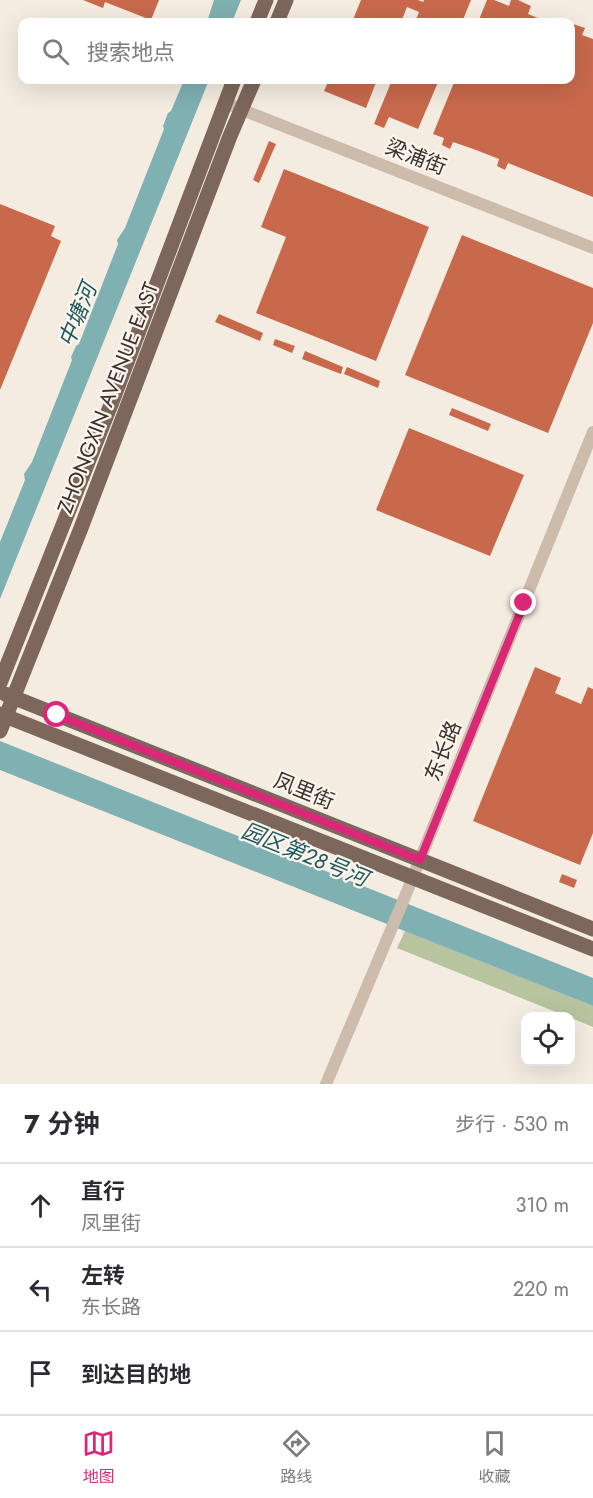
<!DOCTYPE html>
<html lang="zh">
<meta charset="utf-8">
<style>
body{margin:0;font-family:Jost,"Noto Sans SC",sans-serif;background:#f7f7f7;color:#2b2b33}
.controls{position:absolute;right:18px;bottom:18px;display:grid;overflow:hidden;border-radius:12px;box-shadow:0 6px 24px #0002}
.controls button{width:54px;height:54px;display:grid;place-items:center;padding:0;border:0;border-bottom:2px solid #e1e1e2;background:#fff;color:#2b2b33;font:30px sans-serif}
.stop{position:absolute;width:18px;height:18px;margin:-14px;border:4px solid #db2777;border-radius:50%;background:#fff}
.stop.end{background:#db2777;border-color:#fff;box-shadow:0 2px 6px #0008}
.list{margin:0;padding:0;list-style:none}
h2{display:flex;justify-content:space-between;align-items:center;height:78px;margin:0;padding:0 24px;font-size:26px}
h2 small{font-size:20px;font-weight:400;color:#7c7c81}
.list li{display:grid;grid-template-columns:39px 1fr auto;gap:18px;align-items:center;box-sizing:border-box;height:84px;padding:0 24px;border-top:2px solid #e1e1e2}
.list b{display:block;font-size:22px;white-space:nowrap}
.list p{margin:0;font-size:20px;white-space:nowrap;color:#7c7c81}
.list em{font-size:20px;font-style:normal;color:#7c7c81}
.icon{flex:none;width:33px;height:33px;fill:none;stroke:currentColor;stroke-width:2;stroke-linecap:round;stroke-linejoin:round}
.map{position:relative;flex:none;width:593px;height:1084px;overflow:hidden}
.search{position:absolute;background:#fff;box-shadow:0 6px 24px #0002;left:18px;right:18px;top:18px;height:66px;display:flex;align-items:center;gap:15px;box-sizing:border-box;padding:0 21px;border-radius:12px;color:#7c7c81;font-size:22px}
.sheet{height:330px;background:#fff}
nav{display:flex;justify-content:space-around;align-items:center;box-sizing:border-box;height:84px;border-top:2px solid #e1e1e2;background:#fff;font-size:16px;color:#7c7c81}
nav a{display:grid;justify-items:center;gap:3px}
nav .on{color:#db2777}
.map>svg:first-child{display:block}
</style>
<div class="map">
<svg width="593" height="1084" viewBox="0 0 593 1084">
<rect width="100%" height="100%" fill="#f4ebe1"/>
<path fill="#b8c4a0" d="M405 931 593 1006V1027L571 1018 570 1016H566L397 948Z"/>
<g fill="#7fb0b2">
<path d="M214 0H241L232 22H207Z"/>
<path d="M184 80H209L0 599V542L25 480 24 474 32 462 72 360 71 357 76 346 79 344 118 244 117 240 125 228 164 129 163 126 168 113 171 111Z"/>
<path d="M0 741 593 978V1006L0 770Z"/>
</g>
<g fill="#c8694b">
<path d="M83 0H159L151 20 105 2 103 8Z"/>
<path d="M361 0H418L423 2 424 0H471L462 22H415L419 12 407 7 401 22H352Z"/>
<path d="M487 0H494L509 6 511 0H518L531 6 528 14 548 22H478Z"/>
<path d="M570 23 585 28 582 35 593 39V197L508 163 505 170 497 166 499 159 476 150 453 142 450 149 442 145 444 138 433 134 455 80H570Z"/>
<path d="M329 80H377L366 108 324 91Z"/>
<path d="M392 80H439L418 129 389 117 384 128 374 124Z"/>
<path d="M269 141 276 144 259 183 253 180Z"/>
<path d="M284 169 429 227 376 361 256 313 286 237 261 227Z"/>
<path d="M0 204 55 226 51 236 61 241 0 390Z"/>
<path d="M462 235 593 288V323L548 433 405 375Z"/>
<path d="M219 314 263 333 260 341 215 322Z"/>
<path d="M275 339 295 346 292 353 273 345Z"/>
<path d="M305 351 343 367 341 374 302 359Z"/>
<path d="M347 367 380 381 378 388 344 374Z"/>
<path d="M452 408 491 424 488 431 449 415Z"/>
<path d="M409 428 524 475 490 556 376 510Z"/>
<path d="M535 667 561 678 555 693 581 704 588 687 593 689V833L580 865 473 821Z"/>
<path d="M562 874 577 880 574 888 559 882Z"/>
</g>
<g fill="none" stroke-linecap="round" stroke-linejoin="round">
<g stroke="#cdbbac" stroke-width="12">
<path d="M225 103 593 248"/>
<path d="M326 1084 404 899 593 432"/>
</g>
<g stroke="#7d675c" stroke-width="15">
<path d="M257 22 266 0"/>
<path d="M277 22 286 0"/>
<path d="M0 683 112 402 234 80"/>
<path d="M5 694 593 929"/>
<path d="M0 714 593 949"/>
<path d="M0 731 81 528 230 136 254 80"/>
</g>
</g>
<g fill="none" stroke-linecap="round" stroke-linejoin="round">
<path stroke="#db2777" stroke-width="8" d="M57 715 420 860 524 603"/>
</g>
<g text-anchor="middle" stroke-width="4.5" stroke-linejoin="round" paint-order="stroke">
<g font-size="21" fill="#3b302b" stroke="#fbf5ee">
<text transform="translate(416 157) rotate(21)" y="7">梁浦街</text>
<text transform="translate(108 398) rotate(-69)" y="7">ZHONGXIN AVENUE EAST</text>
<text transform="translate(443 751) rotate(-68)" y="7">东长路</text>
<text transform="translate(304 791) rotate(22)" y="7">凤里街</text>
</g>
<g font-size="22" font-style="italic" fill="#1f5a5e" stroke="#fbf5ee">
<text transform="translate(77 315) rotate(-68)" y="8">中塘河</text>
<text transform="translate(305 854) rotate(22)" y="8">园区第28号河</text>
</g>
</g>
</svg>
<div class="controls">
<button><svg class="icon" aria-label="locate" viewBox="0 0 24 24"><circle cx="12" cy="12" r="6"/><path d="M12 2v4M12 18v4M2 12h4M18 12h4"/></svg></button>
</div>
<div class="stop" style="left:57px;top:715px"></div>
<div class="stop end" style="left:524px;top:603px"></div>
<div class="search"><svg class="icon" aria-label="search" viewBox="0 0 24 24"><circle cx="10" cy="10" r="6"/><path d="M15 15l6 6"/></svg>搜索地点</div>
</div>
<section class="sheet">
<h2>7 分钟<small>步行 · 530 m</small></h2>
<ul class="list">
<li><svg class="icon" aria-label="ahead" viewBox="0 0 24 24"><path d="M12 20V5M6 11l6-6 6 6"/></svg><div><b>直行</b><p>凤里街</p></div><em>310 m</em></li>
<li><svg class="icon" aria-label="left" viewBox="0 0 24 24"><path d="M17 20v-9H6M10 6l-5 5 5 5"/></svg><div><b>左转</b><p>东长路</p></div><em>220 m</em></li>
<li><svg class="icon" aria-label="arrive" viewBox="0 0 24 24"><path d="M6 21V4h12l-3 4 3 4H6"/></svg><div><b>到达目的地</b></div></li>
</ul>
</section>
<nav>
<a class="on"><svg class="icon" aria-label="map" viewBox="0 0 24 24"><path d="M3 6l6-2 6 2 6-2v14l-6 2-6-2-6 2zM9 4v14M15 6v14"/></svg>地图</a>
<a><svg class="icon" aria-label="directions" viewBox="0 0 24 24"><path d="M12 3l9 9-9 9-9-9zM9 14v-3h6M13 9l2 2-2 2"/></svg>路线</a>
<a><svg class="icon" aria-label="saved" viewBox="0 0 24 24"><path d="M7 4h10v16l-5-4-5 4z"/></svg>收藏</a>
</nav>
